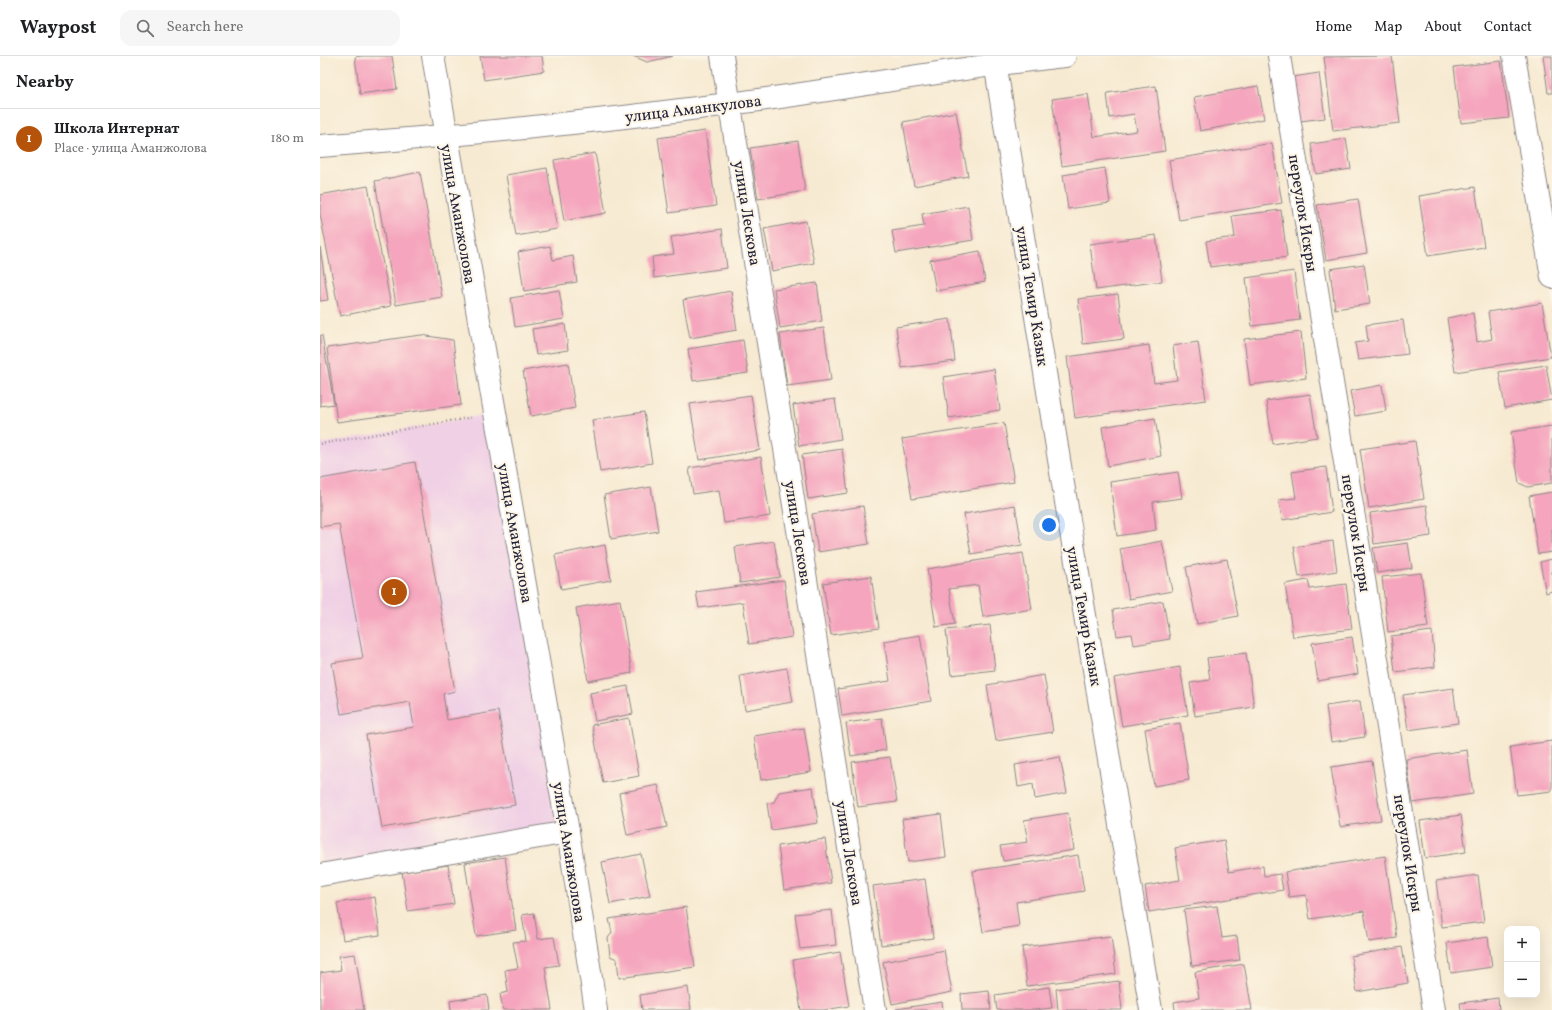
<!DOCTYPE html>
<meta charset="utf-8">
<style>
body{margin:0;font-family:Vollkorn,serif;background:#f6f6f6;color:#202124}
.controls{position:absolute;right:12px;bottom:12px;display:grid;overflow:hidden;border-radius:8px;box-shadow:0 4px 16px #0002}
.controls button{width:36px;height:36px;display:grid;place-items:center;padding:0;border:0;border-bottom:1px solid #e0e0e0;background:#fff;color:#202124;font:20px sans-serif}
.you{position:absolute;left:729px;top:469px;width:14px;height:14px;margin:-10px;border:3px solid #fff;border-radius:50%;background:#1a73e8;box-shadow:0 0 0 6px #1a73e833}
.badge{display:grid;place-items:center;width:26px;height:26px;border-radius:50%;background:#b45309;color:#fff;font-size:13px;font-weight:700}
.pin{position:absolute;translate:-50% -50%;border:2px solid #fff;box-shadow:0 1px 4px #0006}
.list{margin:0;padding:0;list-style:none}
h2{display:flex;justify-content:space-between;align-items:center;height:52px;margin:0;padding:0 16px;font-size:17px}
h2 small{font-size:13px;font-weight:400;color:#757577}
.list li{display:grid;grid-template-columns:26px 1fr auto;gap:12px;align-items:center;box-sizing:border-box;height:60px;padding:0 16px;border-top:1px solid #e0e0e0}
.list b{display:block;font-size:15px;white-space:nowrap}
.list p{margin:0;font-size:13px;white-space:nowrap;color:#757577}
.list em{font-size:13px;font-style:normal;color:#757577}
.icon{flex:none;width:22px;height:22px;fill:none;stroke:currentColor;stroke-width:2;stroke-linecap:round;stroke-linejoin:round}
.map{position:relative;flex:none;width:1232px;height:954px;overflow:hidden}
header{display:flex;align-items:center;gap:24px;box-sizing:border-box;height:56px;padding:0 20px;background:#fff;border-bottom:1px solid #e0e0e0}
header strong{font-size:19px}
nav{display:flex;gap:22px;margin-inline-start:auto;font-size:14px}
.search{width:280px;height:36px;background:#f6f6f6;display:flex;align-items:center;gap:10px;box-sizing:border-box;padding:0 14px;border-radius:12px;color:#757577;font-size:15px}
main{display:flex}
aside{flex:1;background:#fff}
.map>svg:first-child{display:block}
</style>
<header>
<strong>Waypost</strong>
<div class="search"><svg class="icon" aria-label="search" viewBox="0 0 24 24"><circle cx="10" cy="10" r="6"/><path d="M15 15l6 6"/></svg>Search here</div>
<nav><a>Home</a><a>Map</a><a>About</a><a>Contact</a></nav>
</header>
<main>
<aside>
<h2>Nearby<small></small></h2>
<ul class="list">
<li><span class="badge">1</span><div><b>Школа Интернат</b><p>Place · улица Аманжолова</p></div><em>180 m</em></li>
</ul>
</aside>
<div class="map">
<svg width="1232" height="954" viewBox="0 0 1232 954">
<rect width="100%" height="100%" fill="#fcf5e5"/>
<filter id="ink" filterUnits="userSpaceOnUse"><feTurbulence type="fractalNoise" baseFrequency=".025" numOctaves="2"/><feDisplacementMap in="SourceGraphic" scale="8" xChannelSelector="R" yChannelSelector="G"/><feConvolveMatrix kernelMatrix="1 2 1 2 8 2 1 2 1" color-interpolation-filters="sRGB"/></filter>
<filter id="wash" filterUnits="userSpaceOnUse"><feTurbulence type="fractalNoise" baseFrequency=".012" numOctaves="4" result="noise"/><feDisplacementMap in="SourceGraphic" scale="16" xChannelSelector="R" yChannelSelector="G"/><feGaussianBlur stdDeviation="0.9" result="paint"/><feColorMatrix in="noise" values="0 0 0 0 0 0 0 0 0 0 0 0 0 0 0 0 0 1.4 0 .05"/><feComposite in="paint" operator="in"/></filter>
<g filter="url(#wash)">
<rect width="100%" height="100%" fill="#f7ead2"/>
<path fill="#f0d0e5" d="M175 357 248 776 0 819V388Z"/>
<g id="blocks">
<g fill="#f5a6be">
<path d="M42 0H72L77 33 40 38 35 1Z"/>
<path d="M160 0H222L224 15 164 24Z"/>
<path d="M313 0H353L327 6Z"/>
<path d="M1072 0 1080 67 1013 75 1004 1Z"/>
<path d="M1223 0H1232V37H1228Z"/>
<path d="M1181 5 1189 62 1141 67 1134 11Z"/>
<path d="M999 17 1005 62 972 66 966 22Z"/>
<path d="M836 30 845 95 742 110 732 43 768 38 774 81 817 75 814 58 790 62 787 37Z"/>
<path d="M938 30 944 63 880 75 874 41Z"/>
<path d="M636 56 648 120 594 130 583 66Z"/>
<path d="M385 75 396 150 349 157 338 82Z"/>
<path d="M1026 83 1031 113 996 118 991 88Z"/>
<path d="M478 85 485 135 438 143 430 92Z"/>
<path d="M952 87 962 147 859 164 849 104Z"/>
<path d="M275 97 286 157 244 165 234 104Z"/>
<path d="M227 112 237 173 196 180 186 119Z"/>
<path d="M785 112 790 147 748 153 743 119Z"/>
<path d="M100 116 122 241 76 249 55 125Z"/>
<path d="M48 130 71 250 20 260 0 158V139Z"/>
<path d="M1155 131 1164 191 1108 200 1099 140Z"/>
<path d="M1038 143 1047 197 1006 204 997 149Z"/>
<path d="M648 150 653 184 576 197 572 175 604 170 602 158Z"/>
<path d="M961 154 967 201 890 211 886 185 915 181 912 160Z"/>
<path d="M486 165 494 207 452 215 444 173Z"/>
<path d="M402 173 407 212 334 222 332 201 354 198 351 181Z"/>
<path d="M836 179 842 225 776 234 770 188Z"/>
<path d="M230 190 233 204 253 200 257 226 204 235 198 196Z"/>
<path d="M0 191 8 244 0 245Z"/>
<path d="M660 195 665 226 616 235 610 204Z"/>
<path d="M1044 208 1050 248 1015 253 1010 213Z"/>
<path d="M974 215 980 264 932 270 926 222Z"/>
<path d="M497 227 502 265 460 272 454 233Z"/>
<path d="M239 234 244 263 195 271 191 242Z"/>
<path d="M411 235 417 274 370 282 363 244Z"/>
<path d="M798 238 804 283 763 288 758 243Z"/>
<path d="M1222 247 1231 301 1135 316 1127 262 1153 257 1157 286 1172 283 1168 256Z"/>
<path d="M630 263 635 305 582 312 576 271Z"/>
<path d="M1083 264 1088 298 1038 304 1035 287 1048 285 1046 269Z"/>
<path d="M245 268 248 294 216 299 212 273Z"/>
<path d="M504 272 511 324 467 330 460 278Z"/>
<path d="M981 276 986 322 930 329 924 283Z"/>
<path d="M2 279 14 348 0 350V280Z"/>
<path d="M101 279 133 284 141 349 17 366 7 292Z"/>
<path d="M423 284 428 317 373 325 368 293Z"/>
<path d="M878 286 886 344 755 362 747 301 829 289 834 327 857 324 853 290Z"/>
<path d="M248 307 255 352 211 360 203 315Z"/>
<path d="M1226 309 1232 344 1185 352 1179 316Z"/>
<path d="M674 313 680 354 629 362 623 321Z"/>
<path d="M1062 329 1066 355 1035 360 1030 335Z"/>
<path d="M990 338 997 381 953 388 946 345Z"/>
<path d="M431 339 440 394 379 404 370 348Z"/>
<path d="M515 343 521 383 479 390 473 349Z"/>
<path d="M324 356 332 407 280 416 272 364Z"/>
<path d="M835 362 841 400 788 410 782 371Z"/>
<path d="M684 367 694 426 592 443 582 383Z"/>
<path d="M1232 370V427L1208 431 1199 427 1191 376Z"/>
<path d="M1095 385 1104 443 1049 452 1040 393Z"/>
<path d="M522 393 528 437 488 443 482 399Z"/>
<path d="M441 401 450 460 404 467 399 434 373 438 369 412Z"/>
<path d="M95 406 135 635 123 638 127 664 178 655 195 749 62 772 46 679 94 671 90 646 21 658 12 607 43 602 19 468 0 471V423Z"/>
<path d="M1006 411 1012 456 962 464 959 444 976 442 972 416Z"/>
<path d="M858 416 862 442 833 446 836 474 797 480 790 426Z"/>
<path d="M331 431 338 475 291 483 284 439Z"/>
<path d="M1232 436V496L1218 498 1209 440Z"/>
<path d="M695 449 702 489 651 498 644 458Z"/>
<path d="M1107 449 1111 480 1054 488 1050 457Z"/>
<path d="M543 450 549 488 498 496 492 458Z"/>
<path d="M454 485 460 521 420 527 415 491Z"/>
<path d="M842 485 852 535 809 543 800 493Z"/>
<path d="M1013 485 1017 515 979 521 974 491Z"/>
<path d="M1088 487 1092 512 1057 517 1053 492Z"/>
<path d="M285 489 291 524 241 533 235 499Z"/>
<path d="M703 497 712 553 663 561 658 529 629 533 635 568 616 571 607 513Z"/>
<path d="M907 503 918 560 877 568 866 511Z"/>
<path d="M1232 503V535L1226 537 1220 506Z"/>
<path d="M1101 517 1108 571 1068 576 1062 521Z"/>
<path d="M551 520 559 572 511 579 503 527Z"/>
<path d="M464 524 472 581 429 588 423 546 379 552 376 536Z"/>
<path d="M988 524 990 533 1026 528 1032 573 973 581 965 528Z"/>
<path d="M300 544 312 617 268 625 256 552Z"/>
<path d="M843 545 850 583 814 589 812 578 797 580 793 554Z"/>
<path d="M670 569 675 614 631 619 626 574Z"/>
<path d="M1112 575 1115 611 1075 616 1071 580Z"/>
<path d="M600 579 611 645 522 660 518 633 570 625 564 585Z"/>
<path d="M1032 581 1038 618 998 625 992 587Z"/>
<path d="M926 597 934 651 875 660 870 627 890 624 887 602Z"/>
<path d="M860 611 868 659 802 670 794 622Z"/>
<path d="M467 612 473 646 425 654 420 620Z"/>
<path d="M724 619 733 676 676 685 667 629Z"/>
<path d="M308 630 313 658 275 665 270 637Z"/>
<path d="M1133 632 1138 667 1088 674 1083 639Z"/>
<path d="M1040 645 1045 681 1011 686 1006 650Z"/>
<path d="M309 662 319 720 283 727 272 669Z"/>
<path d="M562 662 566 694 531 700 526 667Z"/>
<path d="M860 667 869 724 834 730 825 673Z"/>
<path d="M484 672 491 716 441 724 434 680Z"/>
<path d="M1232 685V735L1197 739 1190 691Z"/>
<path d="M1147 694 1153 738 1093 747 1086 703Z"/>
<path d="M570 701 577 746 538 751 532 706Z"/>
<path d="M740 701 747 737 715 743 713 728 698 731 695 709Z"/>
<path d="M1052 705 1061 764 1020 771 1011 711Z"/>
<path d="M338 729 347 771 307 779 299 737Z"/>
<path d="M493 731 498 767 451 774 447 747 454 746 459 736Z"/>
<path d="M748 757 754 794 683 805 680 790 708 786 704 764Z"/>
<path d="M621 758 626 801 588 806 582 763Z"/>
<path d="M1141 759 1146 796 1105 802 1100 765Z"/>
<path d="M505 783 511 827 464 834 458 790Z"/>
<path d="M904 784 909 816 943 810 944 820 960 818 963 834 829 856 825 830 860 824 855 792Z"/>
<path d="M321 798 330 840 290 848 282 806Z"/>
<path d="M758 799 764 835 696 846 699 870 663 876 653 815Z"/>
<path d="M1065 800 1077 882 1049 886 1044 855 990 863 986 839 969 841 965 816Z"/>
<path d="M185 801 196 874 156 880 145 807Z"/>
<path d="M128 809 134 848 88 855 82 816Z"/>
<path d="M1158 819 1164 866 1122 871 1116 825Z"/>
<path d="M605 823 613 882 561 889 553 830Z"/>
<path d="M55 841 60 879 23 884 17 847Z"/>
<path d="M897 850 902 882 917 880 920 904 872 910 864 854Z"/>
<path d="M366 851 375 911 299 922 297 903 290 900 288 882 292 877 289 863Z"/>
<path d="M512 854 516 889 480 893 475 858Z"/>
<path d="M214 857 218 883 234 881 239 909 225 911 232 954H183L180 938 188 936 185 914 198 912 193 886 206 885 202 859Z"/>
<path d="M791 880 796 918 707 930 702 891Z"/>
<path d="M1168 881 1172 911 1131 917 1127 887Z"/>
<path d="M1082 891 1088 927 1037 936 1031 900Z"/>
<path d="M624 894 632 936 572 948 563 906Z"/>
<path d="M520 896 529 950 504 954H481L473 904Z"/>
<path d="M35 898 44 954H0V917L21 914 19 900Z"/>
<path d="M924 908 932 954H855L854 946 879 942 875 916Z"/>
<path d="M799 925 802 954H738L736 933Z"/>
<path d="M368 931 371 954H322L320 939Z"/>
<path d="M729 931 732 952 715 954H677L675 939Z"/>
<path d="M669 935 671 954H642L641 938Z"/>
<path d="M167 939 169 954H131L130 945Z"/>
<path d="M1178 942 1179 954H1141L1140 947Z"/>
<path d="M622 946 623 954H576V953Z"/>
</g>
</g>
</g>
<g filter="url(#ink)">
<use href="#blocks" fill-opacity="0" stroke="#8c8686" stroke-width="1"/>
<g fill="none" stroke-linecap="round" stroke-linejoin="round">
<g stroke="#8c8686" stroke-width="24">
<g id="minor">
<path d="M113 0 248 776 276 954"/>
<path d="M402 0 555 954"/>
<path d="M674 0 741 416 831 954"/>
<path d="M959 0 1114 954"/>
<path d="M1194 0 1232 221"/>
<path d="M0 90C137 80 273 66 409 48 521 34 632 12 745 0"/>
<path d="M0 819 248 776"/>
</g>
</g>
<path stroke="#8c8686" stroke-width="2.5" stroke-dasharray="1 3" stroke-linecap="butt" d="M0 388 153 361"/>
<use href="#minor" stroke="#fff" stroke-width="22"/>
</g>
</g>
<g text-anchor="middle" stroke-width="4" stroke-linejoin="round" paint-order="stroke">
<g font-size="16" fill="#22223b" stroke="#fcf5e5">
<text transform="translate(373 52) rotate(-7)" y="6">улица Аманкулова</text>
<text transform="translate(428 157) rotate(81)" y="6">улица Лескова</text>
<text transform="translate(984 157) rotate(81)" y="6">переулок Искры</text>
<text transform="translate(139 158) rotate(80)" y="6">улица Аманжолова</text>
<text transform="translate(713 240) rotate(81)" y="6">улица Темир Казык</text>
<text transform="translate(196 477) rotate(80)" y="6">улица Аманжолова</text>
<text transform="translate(479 477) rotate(81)" y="6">улица Лескова</text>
<text transform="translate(1037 477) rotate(81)" y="6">переулок Искры</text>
<text transform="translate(765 560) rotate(80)" y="6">улица Темир Казык</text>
<text transform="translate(250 796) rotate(81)" y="6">улица Аманжолова</text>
<text transform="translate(530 797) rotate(81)" y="6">улица Лескова</text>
<text transform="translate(1089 797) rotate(81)" y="6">переулок Искры</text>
</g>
</g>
</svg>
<div class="controls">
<button>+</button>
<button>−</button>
</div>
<div class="you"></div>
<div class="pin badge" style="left:74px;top:536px">1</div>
</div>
</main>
